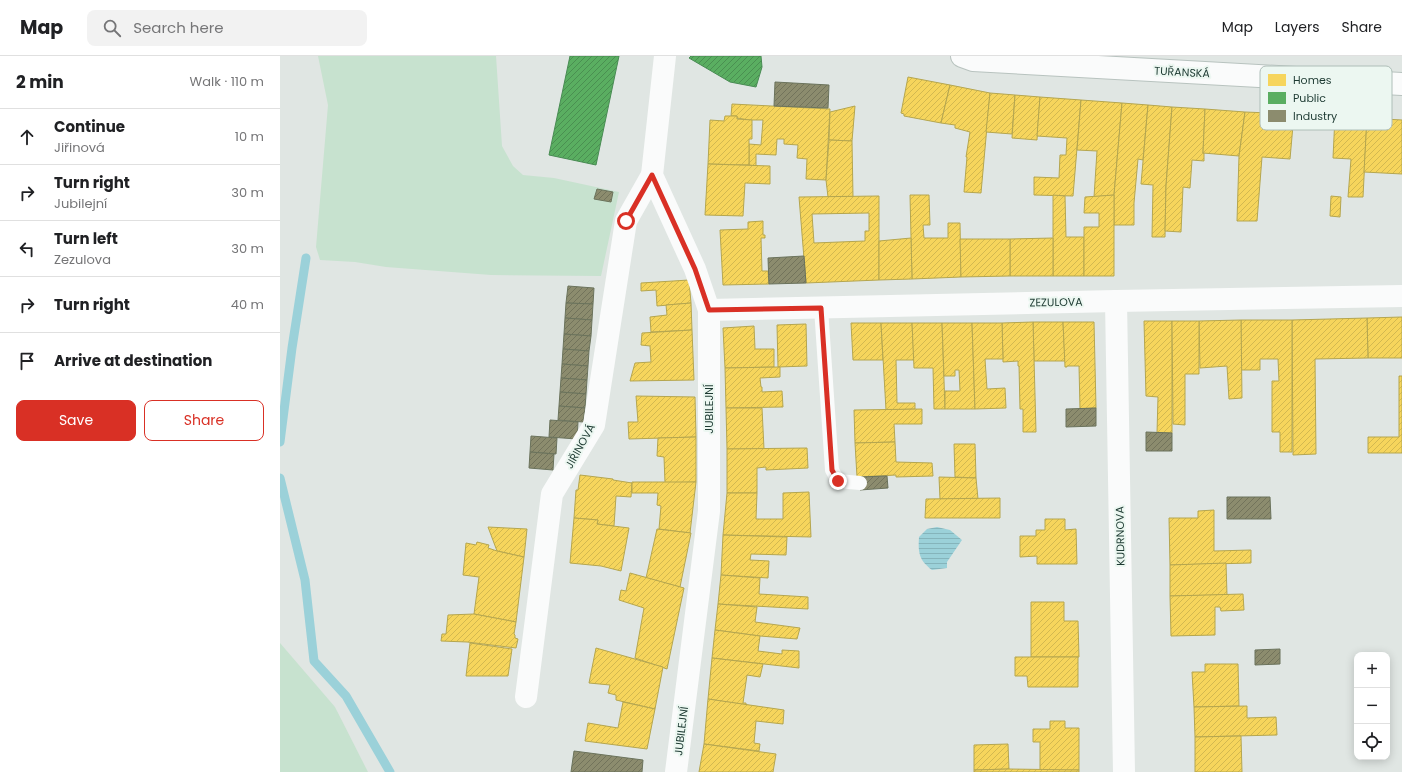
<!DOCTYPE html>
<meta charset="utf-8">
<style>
body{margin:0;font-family:Poppins,sans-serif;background:#f2f2f2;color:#202124}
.controls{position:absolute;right:12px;bottom:12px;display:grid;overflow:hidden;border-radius:8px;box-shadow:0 2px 10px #0003}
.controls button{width:36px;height:36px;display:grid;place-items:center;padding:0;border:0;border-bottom:1px solid #e0e0e0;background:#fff;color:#202124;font:20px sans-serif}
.stop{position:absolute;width:12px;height:12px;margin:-9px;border:3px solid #d93025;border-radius:50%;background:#fff}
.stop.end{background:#d93025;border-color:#fff;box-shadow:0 1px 4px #0008}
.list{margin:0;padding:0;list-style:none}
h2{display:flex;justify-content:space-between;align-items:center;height:52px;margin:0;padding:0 16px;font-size:17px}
h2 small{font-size:13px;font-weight:400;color:#757577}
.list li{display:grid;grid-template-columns:26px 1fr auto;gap:12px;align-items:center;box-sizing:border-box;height:56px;padding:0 16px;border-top:1px solid #e0e0e0}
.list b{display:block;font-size:15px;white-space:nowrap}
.list p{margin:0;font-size:13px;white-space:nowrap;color:#757577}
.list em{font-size:13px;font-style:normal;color:#757577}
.actions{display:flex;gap:8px;padding:12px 16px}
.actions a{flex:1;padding:9px 0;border:1px solid #d93025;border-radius:8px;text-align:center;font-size:14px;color:#d93025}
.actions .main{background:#d93025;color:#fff}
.icon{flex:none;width:22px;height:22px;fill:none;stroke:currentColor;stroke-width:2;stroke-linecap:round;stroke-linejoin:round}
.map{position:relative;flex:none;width:1122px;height:716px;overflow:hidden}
header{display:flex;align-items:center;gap:24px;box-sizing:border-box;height:56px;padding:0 20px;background:#fff;border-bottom:1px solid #e0e0e0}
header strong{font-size:19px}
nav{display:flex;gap:22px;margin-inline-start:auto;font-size:14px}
.search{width:280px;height:36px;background:#f2f2f2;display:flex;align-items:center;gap:10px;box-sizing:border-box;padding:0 14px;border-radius:8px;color:#757577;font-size:15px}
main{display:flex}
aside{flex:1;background:#fff}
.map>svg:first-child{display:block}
</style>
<header>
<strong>Map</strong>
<div class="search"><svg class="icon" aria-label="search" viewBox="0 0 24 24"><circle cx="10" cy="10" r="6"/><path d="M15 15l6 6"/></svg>Search here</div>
<nav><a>Map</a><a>Layers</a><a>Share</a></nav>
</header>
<main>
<aside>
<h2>2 min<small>Walk · 110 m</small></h2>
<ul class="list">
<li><svg class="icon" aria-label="ahead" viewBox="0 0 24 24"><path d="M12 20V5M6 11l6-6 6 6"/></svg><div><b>Continue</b><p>Jiřinová</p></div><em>10 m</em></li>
<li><svg class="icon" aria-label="right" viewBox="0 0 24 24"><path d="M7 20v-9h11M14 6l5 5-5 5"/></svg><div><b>Turn right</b><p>Jubilejní</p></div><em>30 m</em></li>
<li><svg class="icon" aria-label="left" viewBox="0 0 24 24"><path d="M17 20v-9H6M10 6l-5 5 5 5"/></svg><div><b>Turn left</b><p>Zezulova</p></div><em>30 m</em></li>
<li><svg class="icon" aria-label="right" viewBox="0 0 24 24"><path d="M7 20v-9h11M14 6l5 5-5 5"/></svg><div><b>Turn right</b></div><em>40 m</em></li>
<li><svg class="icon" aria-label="arrive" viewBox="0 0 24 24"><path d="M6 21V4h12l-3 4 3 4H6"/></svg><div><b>Arrive at destination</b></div></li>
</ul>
<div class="actions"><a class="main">Save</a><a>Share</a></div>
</aside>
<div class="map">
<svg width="1122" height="716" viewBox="0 0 1122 716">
<defs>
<pattern id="water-rules" width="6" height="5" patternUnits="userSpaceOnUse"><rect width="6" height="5" fill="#9bd1d9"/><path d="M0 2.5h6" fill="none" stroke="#85b4bb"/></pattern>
<pattern id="homes-hatch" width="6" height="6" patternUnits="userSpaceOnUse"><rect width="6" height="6" fill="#f6d55c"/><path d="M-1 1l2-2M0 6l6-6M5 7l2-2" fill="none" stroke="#d2b850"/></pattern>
<pattern id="public-hatch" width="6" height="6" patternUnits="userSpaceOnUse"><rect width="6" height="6" fill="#5aae61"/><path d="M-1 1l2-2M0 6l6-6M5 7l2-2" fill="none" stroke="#4a8f51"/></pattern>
<pattern id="industry-hatch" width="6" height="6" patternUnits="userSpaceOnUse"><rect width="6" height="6" fill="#8c8c6e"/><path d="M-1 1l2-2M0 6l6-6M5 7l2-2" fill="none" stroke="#72735b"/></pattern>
</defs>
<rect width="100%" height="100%" fill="#e0e6e3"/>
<g fill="#c7e2cf">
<path d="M38 0H216L222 90 233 110 243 119 274 122 339 136 321 220 211 219 106 211 75 206 40 204 36 191 48 49Z"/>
<path d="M0 587 55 651 88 716H0Z"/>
</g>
<path fill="url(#water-rules)" d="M657 471 670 474 682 484 667 506V512L652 514C639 504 638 497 639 481L647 473Z"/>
<g fill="url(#homes-hatch)" stroke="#b5a64f" fill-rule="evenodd">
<path d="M628 21 670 29 661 67 624 60V58L621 57Z"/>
<path d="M670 29 710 37 701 137 684 136 687 101H686L690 76 675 72V69L661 67Z"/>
<path d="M710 37 735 39 732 78 706 76Z"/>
<path d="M735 39 760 41 757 84 732 82Z"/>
<path d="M760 41 801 44 793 140 754 139V121L779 122 780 99H786L787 82 757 80Z"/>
<path d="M801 44 842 47 834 139 814 141 817 95 797 94Z"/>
<path d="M842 47 868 49 863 104 858 103 854 147V169H834V139Z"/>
<path d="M452 48 550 53 546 124 526 123 527 103 517 102 518 89 504 88V83H497L496 99 476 98V110L469 109V88L481 89 483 64H469L457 62V60H451Z"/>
<path d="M868 49 892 51 886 130 885 181H872L873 129 861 128Z"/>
<path d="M575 50 572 85 549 84 550 56Z"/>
<path d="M892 51 925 53 923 97H924V105L912 104 910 132 903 131 901 176 885 175 886 130Z"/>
<path d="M925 53 965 56 959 100 923 97Z"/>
<path d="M965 56 1014 58 1010 103 982 101 977 165H957L959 100Z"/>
<path d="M445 60H457V63L472 64V83H469V109L428 108 430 64 444 65Z"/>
<path d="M1055 60 1087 62 1083 141H1068L1071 103 1053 102Z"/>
<path d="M1087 62 1122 64V118L1084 116Z"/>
<path d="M549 84 572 85 573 141H548L546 124Z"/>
<path d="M428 108 490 110V128L465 127 463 160 425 159Z"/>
<path d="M630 139H649L650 169H643L644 182H668V167H680L681 221 632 223Z"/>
<path d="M773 139 785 140 786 181H804V220H773Z"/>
<path d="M834 139V220H804V171H819V157H804L805 141Z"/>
<path d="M599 140V224L526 227 519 141ZM589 157V175H585V185L534 187 532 158Z"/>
<path d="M1051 140 1061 141 1060 161 1050 160Z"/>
<path d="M483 165V179H485V182H481L482 215H488L489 228 443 229 440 174 468 173V166Z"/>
<path d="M631 182 632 223 599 224V185Z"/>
<path d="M773 182V220H730V183Z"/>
<path d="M680 183H730V220L681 221Z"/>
<path d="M409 224 411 247 377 250 376 234 361 235V227Z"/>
<path d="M411 247 412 274 371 276 370 261 387 259 386 249Z"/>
<path d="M1122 261V302H1088L1087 262Z"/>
<path d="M1087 262 1088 302 1035 303 1036 398 1013 399 1012 264Z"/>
<path d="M961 264H1012V396H1000V376H992V325H999L998 303H980V314H961Z"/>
<path d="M961 264 962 342 949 343 947 310 920 312 919 265Z"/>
<path d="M864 265H892V377H877L878 341 866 340Z"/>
<path d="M892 265H919V318H905V369L893 368Z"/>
<path d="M753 266H783L785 305H754Z"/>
<path d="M753 266 756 376H743V353H740L739 310H738V305L723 306 722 267Z"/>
<path d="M783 266H814L816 352 800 353 799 310H787V311H785Z"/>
<path d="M571 267H601L603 304H573Z"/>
<path d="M601 267H632L634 304H616L617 347H635V353L606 354Z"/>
<path d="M632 267H662L665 353H654L653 312H634Z"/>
<path d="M662 267H692L695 353H665V335H680L679 314H675V320H664Z"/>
<path d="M692 267H722L723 303H705L707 333 725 332 726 352 695 353Z"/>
<path d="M526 268 527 310 498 311 497 269Z"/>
<path d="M474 270 475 293H494V311L445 312 443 272Z"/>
<path d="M412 274 414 324 350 325 355 307 371 306 370 290 361 289 362 277Z"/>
<path d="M500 311V321L480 322 481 331H482V336L502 335 503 351 446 352 445 312Z"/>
<path d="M1119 320H1122V397H1088V381H1119Z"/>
<path d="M356 340 415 341 416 381 349 383 348 366H358Z"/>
<path d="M446 352H482L484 393H447Z"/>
<path d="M642 353V368H614L615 386 575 387 574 354Z"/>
<path d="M416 381V426L385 427 384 401 377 400 378 382Z"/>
<path d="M615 386 616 406 652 407 653 420 616 421V419L577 421 575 387Z"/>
<path d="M674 388H695L696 422 675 421Z"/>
<path d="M527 392 528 412 486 414V411L477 412V437H447V393Z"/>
<path d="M300 419 333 423V424L352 427 351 441 336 440 334 470 317 468 318 464 294 462 296 434H298Z"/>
<path d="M659 421 696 422 698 443H660Z"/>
<path d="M352 426H416L410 477 379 473 381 450 377 449 378 437H352Z"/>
<path d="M529 436 531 481 443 479 447 437H477L476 463H503V437Z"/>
<path d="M720 442V462H645L646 443Z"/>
<path d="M934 454V495L971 494V507L890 509 889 462H918V455Z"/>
<path d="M294 462 318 464 317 468 349 472 341 515 321 510 290 507Z"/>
<path d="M765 463H785V474L796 473 797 508H757V500L740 501V480H756V474H765Z"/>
<path d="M208 471 247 473 244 501 217 495Z"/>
<path d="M377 473 411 477 400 531 366 522Z"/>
<path d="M443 479 507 481 506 499 471 498 470 504 489 505 488 522 441 519Z"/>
<path d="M197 486 209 489 208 492 217 495 244 501 236 566 194 558 199 521 183 519 186 487 196 489Z"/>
<path d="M946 507 947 539 890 540V509Z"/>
<path d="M350 517 404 532 387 613 355 602 364 552 339 544 341 534 346 535Z"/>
<path d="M441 519 480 522 479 538 528 541V553L438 548Z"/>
<path d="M963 538 964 554 941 555 940 551H935V579L891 580 890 540Z"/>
<path d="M751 546H784V565H798L799 601H751Z"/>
<path d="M438 548 477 551 475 566 520 572 517 583 480 580 435 574Z"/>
<path d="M194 558 236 566 234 578 235 579V582L238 583 236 592 187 586 161 585 162 578H166L168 559Z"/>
<path d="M435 574 480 580 478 595 502 598V594L519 595V612L432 602Z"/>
<path d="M190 587 232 593 228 620H186Z"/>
<path d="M316 592 383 611 375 653 336 644V639L328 637 330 629 309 627Z"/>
<path d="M735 601H798V631H748L747 620H735Z"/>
<path d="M432 602 483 608 480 621 467 619 463 647H466V649L428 643Z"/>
<path d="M925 608H958L959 650 914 651 912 616H925Z"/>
<path d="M428 643 504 654 503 668 476 665 474 687 480 688 479 695 424 688Z"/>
<path d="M343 646 375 653 367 693 305 685 308 667 338 672Z"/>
<path d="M967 650V662L996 661 997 679 915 681 914 651Z"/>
<path d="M770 665H785V672H799V714H760V686H753V673H770Z"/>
<path d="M961 680 962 716H915V681Z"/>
<path d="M424 688 496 698 493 716H419Z"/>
<path d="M728 688 729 713 694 714V689Z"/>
<path d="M729 713 799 714V716H694V714Z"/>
</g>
<g fill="url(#public-hatch)" stroke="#488b53">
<path d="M290 0H339L316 109 269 99Z"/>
<path d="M411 0H481L482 11 476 31 450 26 409 2Z"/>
</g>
<g fill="url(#industry-hatch)" stroke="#6b735c">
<path d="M495 26 549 29 548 52 494 50Z"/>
<path d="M317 133 333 136 331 146 314 143Z"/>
<path d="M524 200 526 227 489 228 488 202Z"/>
<path d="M288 230 314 232 313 248 286 247Z"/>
<path d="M286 247 313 248 312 264 285 262Z"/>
<path d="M285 262 312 264 311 280 284 278Z"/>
<path d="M284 278 311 280 309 295 283 293Z"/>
<path d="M283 293 309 295 308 310 282 308Z"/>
<path d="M282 308 308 310 307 324 281 322Z"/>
<path d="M281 322 307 324 306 338 280 336Z"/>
<path d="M280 336 306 338 305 352 279 350Z"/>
<path d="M279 350 305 352 303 366 278 364Z"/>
<path d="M816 352V370L786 371V353Z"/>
<path d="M270 364 298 366 297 383 269 381Z"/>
<path d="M866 376 892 377V395H866Z"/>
<path d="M251 380 277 382 276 398 250 396Z"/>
<path d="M250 396 274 398 273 414 249 412Z"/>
<path d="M607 420 608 432 580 434 579 421Z"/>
<path d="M947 441H990L991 463H947Z"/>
<path d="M1000 593V608L975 609V594Z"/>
<path d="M294 695 363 704 362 716H291Z"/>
</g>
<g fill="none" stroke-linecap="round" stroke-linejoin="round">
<g stroke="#9bd1d9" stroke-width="9">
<path d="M0 386 12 292 26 202"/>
<path d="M0 422 25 524 34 605 66 640 110 716"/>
</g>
<g stroke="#b8c3bf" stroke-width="24">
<path id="secondary" d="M682 0 693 4 1122 28"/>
</g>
<path stroke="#fafbfb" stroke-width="14" d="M541 252 552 414 558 425 580 427"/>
<g stroke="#fafbfb" stroke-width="22">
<path d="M385 0 372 119 415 213 429 254V455L396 716"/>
<path d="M836 245 844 716"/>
<path d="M429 254 836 245 1122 240"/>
<path d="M246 641 272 438 314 369 346 165 372 119"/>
</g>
<use href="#secondary" stroke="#fafbfb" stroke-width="22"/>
</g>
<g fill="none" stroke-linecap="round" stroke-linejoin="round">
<path stroke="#d93025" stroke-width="5" d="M346 165 372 119 415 213 429 254 541 252 552 414 558 425"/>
</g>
<g text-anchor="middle" stroke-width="4" stroke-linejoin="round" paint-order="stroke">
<g font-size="11" fill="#1d3a32" stroke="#ecf7f1">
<text transform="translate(902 16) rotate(3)" y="4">TUŘANSKÁ</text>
<text transform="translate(776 246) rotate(-1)" y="4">ZEZULOVA</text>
<text transform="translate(429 353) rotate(-90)" y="4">JUBILEJNÍ</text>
<text transform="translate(300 390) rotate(-61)" y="4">JIŘINOVÁ</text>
<text transform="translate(840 480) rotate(-91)" y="4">KUDRNOVA</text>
<text transform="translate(401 675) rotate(-83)" y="4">JUBILEJNÍ</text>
</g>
</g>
<rect x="980" y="10" width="132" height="64" rx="6" fill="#ecf7f1" stroke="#aebeb8" stroke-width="1"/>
<rect x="988" y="18" width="18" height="12" fill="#f6d55c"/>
<rect x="988" y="36" width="18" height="12" fill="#5aae61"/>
<rect x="988" y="54" width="18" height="12" fill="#8c8c6e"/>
<g font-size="11" fill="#1d3a32">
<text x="1013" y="28">Homes</text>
<text x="1013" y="46">Public</text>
<text x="1013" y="64">Industry</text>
</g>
</svg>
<div class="controls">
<button>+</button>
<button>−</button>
<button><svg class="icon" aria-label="locate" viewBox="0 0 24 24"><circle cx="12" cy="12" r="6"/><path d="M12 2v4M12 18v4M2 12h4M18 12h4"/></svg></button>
</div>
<div class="stop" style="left:346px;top:165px"></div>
<div class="stop end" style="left:558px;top:425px"></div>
</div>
</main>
